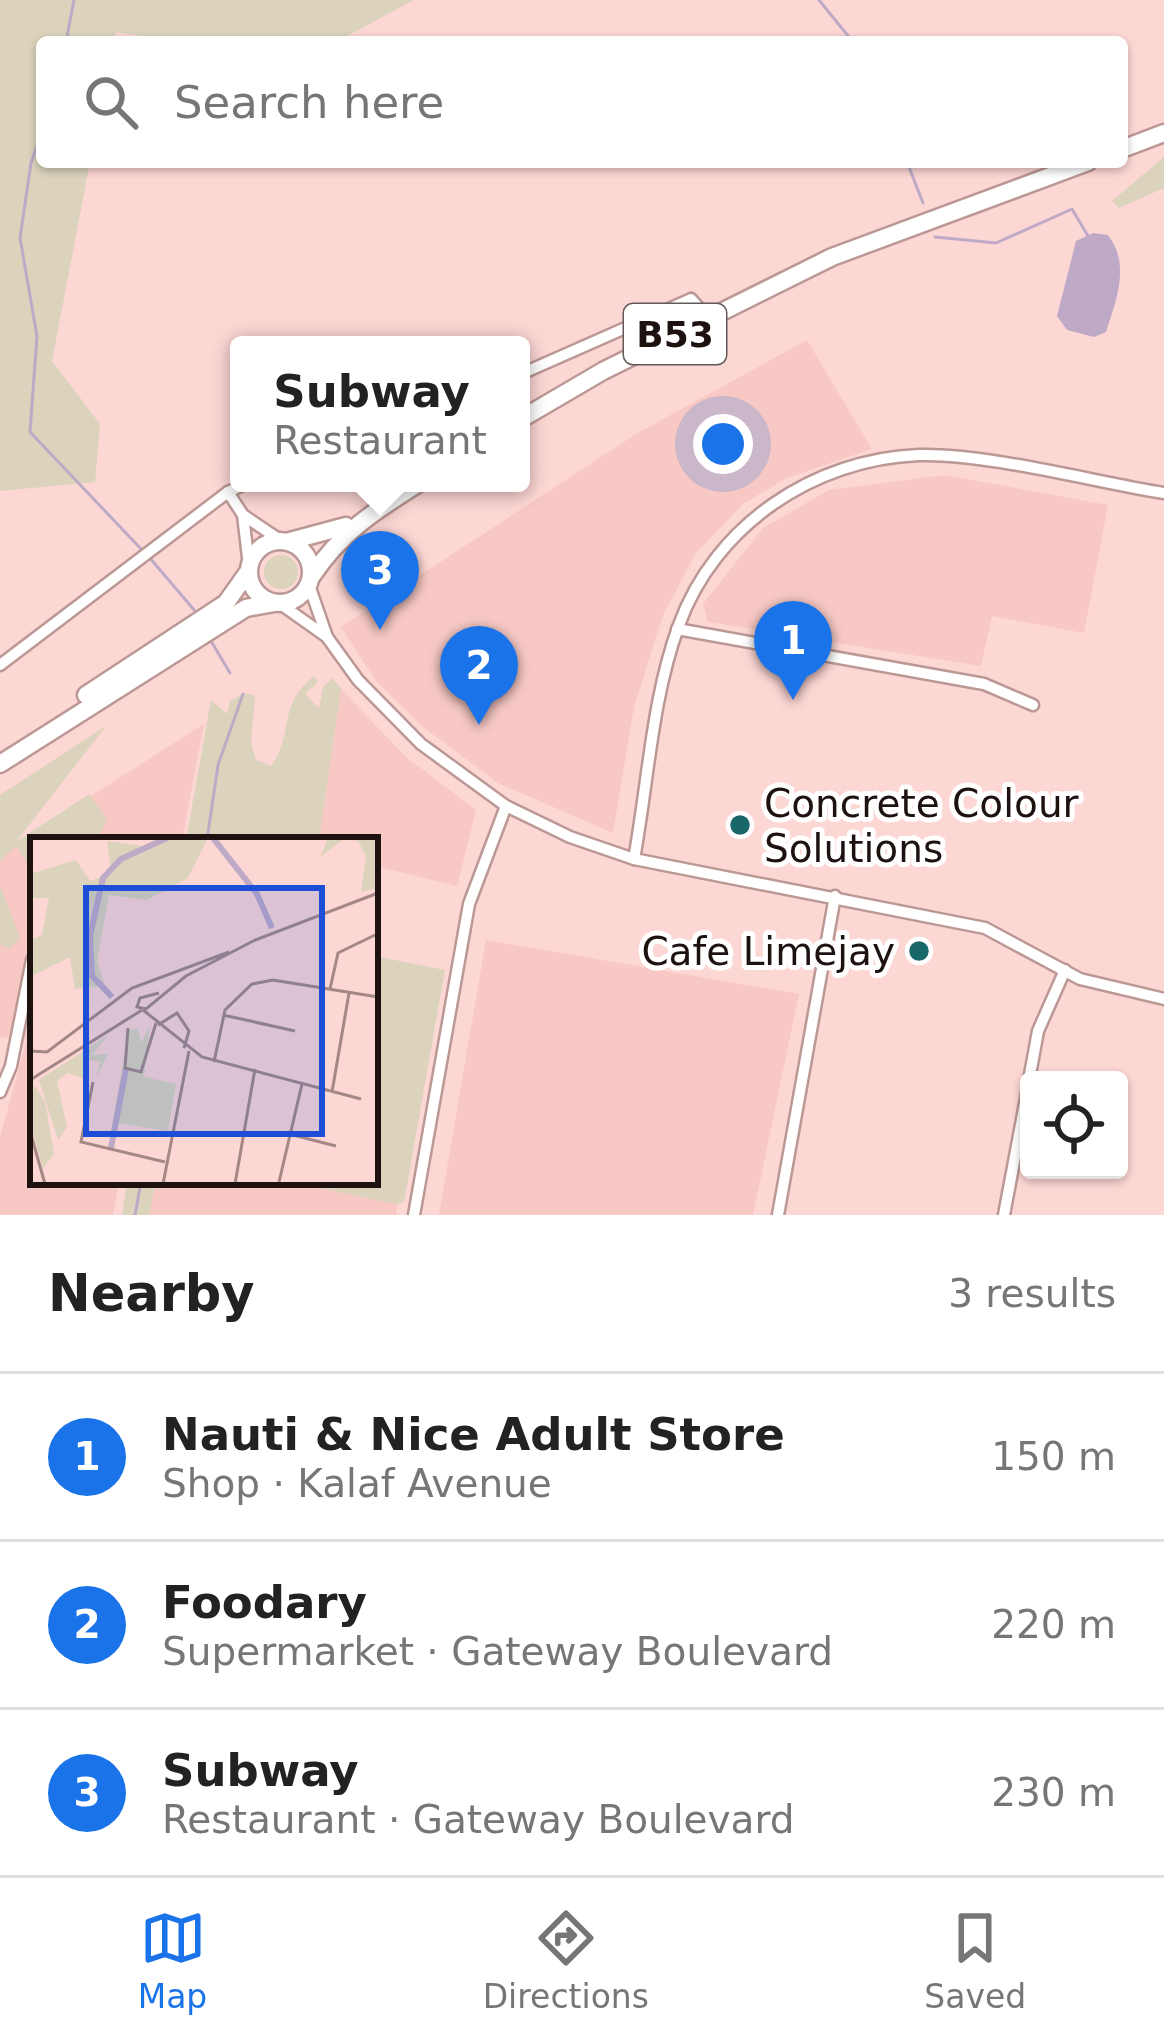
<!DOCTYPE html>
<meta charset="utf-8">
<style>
body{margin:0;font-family:"DejaVu Sans",sans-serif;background:#f6f6f6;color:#222}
.controls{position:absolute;right:36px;bottom:36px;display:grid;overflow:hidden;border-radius:12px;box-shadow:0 3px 9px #0004}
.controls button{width:108px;height:108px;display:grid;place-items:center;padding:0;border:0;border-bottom:3px solid #e0e0e0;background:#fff;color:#222;font:60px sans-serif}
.you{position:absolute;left:723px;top:444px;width:42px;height:42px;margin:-30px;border:9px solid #fff;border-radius:50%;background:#1a73e8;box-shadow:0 0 0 18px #1a73e833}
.badge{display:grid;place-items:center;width:78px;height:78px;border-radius:50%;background:#1a73e8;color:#fff;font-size:39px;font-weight:700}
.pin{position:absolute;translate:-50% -99px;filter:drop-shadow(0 3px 6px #0008)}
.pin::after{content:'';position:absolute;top:63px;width:42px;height:36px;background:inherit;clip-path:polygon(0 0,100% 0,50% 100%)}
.popup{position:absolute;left:230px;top:336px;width:300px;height:156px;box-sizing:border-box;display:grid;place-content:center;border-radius:12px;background:#fff;filter:drop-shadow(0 3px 9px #0005);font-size:39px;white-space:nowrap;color:#767676}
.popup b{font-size:45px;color:#222}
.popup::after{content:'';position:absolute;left:50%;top:100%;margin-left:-24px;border:24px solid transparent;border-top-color:#fff}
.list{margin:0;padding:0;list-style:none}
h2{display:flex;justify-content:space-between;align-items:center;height:156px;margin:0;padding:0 48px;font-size:51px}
h2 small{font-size:39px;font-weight:400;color:#767676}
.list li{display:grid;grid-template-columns:78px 1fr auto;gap:36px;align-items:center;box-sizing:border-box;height:168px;padding:0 48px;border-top:3px solid #e0e0e0}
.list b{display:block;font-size:45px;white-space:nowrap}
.list p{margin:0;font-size:39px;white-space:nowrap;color:#767676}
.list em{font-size:39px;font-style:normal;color:#767676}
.icon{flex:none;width:66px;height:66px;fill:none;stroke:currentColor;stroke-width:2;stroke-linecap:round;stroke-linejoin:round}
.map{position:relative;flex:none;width:1164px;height:1215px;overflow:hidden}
.search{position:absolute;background:#fff;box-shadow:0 3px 9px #0004;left:36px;right:36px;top:36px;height:132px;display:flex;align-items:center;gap:30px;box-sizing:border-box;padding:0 42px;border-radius:12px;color:#767676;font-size:45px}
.sheet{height:660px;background:#fff}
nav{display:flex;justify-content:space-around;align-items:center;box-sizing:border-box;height:168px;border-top:3px solid #e0e0e0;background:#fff;font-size:33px;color:#767676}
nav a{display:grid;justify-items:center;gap:6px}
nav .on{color:#1a73e8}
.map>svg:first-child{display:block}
</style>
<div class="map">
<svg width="1164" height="1215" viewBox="0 0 1164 1215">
<rect width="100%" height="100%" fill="#fdd7d4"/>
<g fill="#f7c8c4">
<path d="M807 340 872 449 787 478 743 504 696 553 663 615 634 707 613 833 498 783 423 727 376 681 341 627 636 434Z"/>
<path d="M945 475 1108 505 1084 633 992 616 981 666 708 622 703 604 763 528 829 490Z"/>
<path d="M341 689 405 756 476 810 457 886 375 866V840H319Z"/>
<path d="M204 724 182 840H33V1182H119L113 1215H0V1137L27 1039 0 1037V854Z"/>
<path d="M486 940 799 994 753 1215H439Z"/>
<path d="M156 1182H289L398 1200 396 1215H149Z"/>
</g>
<g fill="#dbd3bb">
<path d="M0 0H414L336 42H181L116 32 113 42H42V162H90L52 361 100 424 95 482 0 491Z"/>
<path d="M1164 157V188L1119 208 1112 201Z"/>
<circle cx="281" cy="572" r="17"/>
<path d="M314 676 318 682 305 694 319 708 323 687 333 678 341 689 319 840H186L211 700 227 714 230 701 245 693 255 696 251 742 256 760 271 766C295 734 276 706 314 676Z"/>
<path d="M106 726 16 842 89 794 107 820 97 840H33L30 867 16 846 0 861V795Z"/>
<path d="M0 886 20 938 9 949 0 944Z"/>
<path d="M375 956 445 970 404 1202 397 1204 289 1182H375Z"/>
<path d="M127 1182H156L149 1215H122Z"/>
</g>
<path fill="#beaac7" d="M1093 233 1108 235C1131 265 1116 300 1106 332L1094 337 1067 330 1057 316 1076 241Z"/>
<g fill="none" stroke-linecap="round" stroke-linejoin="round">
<g stroke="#beaac7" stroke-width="3">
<path d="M819 0 853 42"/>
<path d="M66 42 74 0"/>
<path d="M42 132 31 163 20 238 37 336 30 432 143 551"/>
<path d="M907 162 923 203"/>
<path d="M935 237 996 243 1072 209 1088 236"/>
<path d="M149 557 195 611"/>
<path d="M211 641 230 673"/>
<path d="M207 840 218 765 243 694"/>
<path d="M135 1215 141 1182"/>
</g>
<g stroke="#bc9895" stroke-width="15">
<g id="street">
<path d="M521 374 691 299 708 318"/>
<path d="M228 492 243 515 280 540"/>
<path d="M243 515 249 566"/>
<path d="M309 585 327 637"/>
<path d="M279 603 327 637 358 680 421 744 506 806 570 837 634 859 985 928 1080 979 1164 999"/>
<path d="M677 629 984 684 1033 705"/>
<path d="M0 665 228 492 247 483"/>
<path d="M634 859C648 783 652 697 679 625 715 525 814 459 919 455 986 453 1095 482 1164 493"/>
<path d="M1029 1080 1038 1031 1065 970"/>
<path d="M0 1092 11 1066 32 960"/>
<path d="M414 1215 469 904 506 806"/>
<path d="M778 1215 835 896"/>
<path d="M1004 1215 1029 1082"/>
</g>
</g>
<g stroke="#bc9895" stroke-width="21">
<g id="primary">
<path d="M1122 149 1164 133"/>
<path d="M521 419 603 371 832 257 1088 162"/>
<circle cx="280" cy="572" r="31"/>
<path d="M290 541 346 526"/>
<path d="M312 576C340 533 376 510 419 483"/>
<path d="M86 695 226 603 248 572"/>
<path d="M0 764 246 608 274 603"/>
</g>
</g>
<use href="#street" stroke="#fff" stroke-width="10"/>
<use href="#primary" stroke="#fff" stroke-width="16"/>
</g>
<g fill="#196768" stroke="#fff" stroke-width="4.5">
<circle cx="740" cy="825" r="12"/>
<circle cx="919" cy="951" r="12"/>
</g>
<g text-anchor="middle" stroke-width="10" stroke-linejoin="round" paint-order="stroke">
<rect fill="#fff" stroke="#625958" stroke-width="3" x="624" y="304" width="102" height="60" rx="9"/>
<g font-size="36" font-weight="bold" fill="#1e1211">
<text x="675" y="347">B53</text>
</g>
<g font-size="39" fill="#1e1211" stroke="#fff" text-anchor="start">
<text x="764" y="817">Concrete Colour<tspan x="764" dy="45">Solutions</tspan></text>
<text x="895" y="965" text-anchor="end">Cafe Limejay</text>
</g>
</g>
<g transform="translate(30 837)">
<rect width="348" height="348" fill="#fdd7d4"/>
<path d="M127 1H178L158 41 117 63 79 58 67 124 75 149 45 152 40 120 0 140V103L12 98 19 61H0V37L46 23 60 44 81 37 77 4 121 10ZM298 1H348V51L331 55 336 19 328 4 314 2 290 20ZM120 188 114 240 146 247 138 294 89 286 78 311 99 193 108 192 111 206ZM78 198 62 218 78 217 66 241 70 225 59 223 58 243 38 236 27 244 37 290 28 303 9 243ZM4 248 15 264 24 317 13 331 0 285Z" fill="#dbd3bb"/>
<path fill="none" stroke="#beaac7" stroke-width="6" d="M183 1 227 57 242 91M82 160 62 139 60 99 73 41 91 22 137 1M81 311 96 232"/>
<path fill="none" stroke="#a48886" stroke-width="3" d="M300 152 308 116 345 98M129 156 110 161 107 170 116 172 156 139 225 103 348 56M113 173 172 220 331 262M193 178 265 194M128 188 147 176 159 194 154 211M98 191 95 231 111 235 126 186M0 214 17 215 102 151 199 115M184 225 195 173 222 147 243 143 348 160M0 243 112 173M63 245 51 305 135 325M302 255 319 156M0 294 15 347M259 297 306 309M249 345 272 247M133 347 159 214M205 347 225 232"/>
<path fill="#1d4ed8" fill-opacity="0.15" stroke="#1d4ed8" stroke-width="6" d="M56 51H292V297H56Z"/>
<rect width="348" height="348" fill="none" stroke="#1e1211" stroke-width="6"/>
</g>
</svg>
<div class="controls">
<button><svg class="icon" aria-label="locate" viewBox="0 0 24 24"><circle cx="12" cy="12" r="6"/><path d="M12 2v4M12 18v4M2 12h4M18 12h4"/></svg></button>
</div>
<div class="you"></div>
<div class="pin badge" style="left:793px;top:700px">1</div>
<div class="pin badge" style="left:479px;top:725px">2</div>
<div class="pin badge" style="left:380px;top:630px">3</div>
<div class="popup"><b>Subway</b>Restaurant</div>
<div class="search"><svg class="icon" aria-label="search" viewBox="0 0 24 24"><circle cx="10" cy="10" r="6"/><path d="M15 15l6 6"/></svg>Search here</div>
</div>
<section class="sheet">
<h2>Nearby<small>3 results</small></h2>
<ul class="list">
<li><span class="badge">1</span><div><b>Nauti &amp; Nice Adult Store</b><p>Shop · Kalaf Avenue</p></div><em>150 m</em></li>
<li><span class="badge">2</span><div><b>Foodary</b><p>Supermarket · Gateway Boulevard</p></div><em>220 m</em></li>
<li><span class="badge">3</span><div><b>Subway</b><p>Restaurant · Gateway Boulevard</p></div><em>230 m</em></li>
</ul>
</section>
<nav>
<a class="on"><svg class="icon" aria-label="map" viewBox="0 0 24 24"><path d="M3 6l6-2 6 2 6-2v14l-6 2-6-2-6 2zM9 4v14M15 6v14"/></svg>Map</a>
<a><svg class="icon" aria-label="directions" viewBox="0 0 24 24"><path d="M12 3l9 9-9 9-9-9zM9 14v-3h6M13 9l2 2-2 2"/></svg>Directions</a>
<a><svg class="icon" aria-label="saved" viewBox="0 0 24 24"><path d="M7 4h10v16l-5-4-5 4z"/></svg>Saved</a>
</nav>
